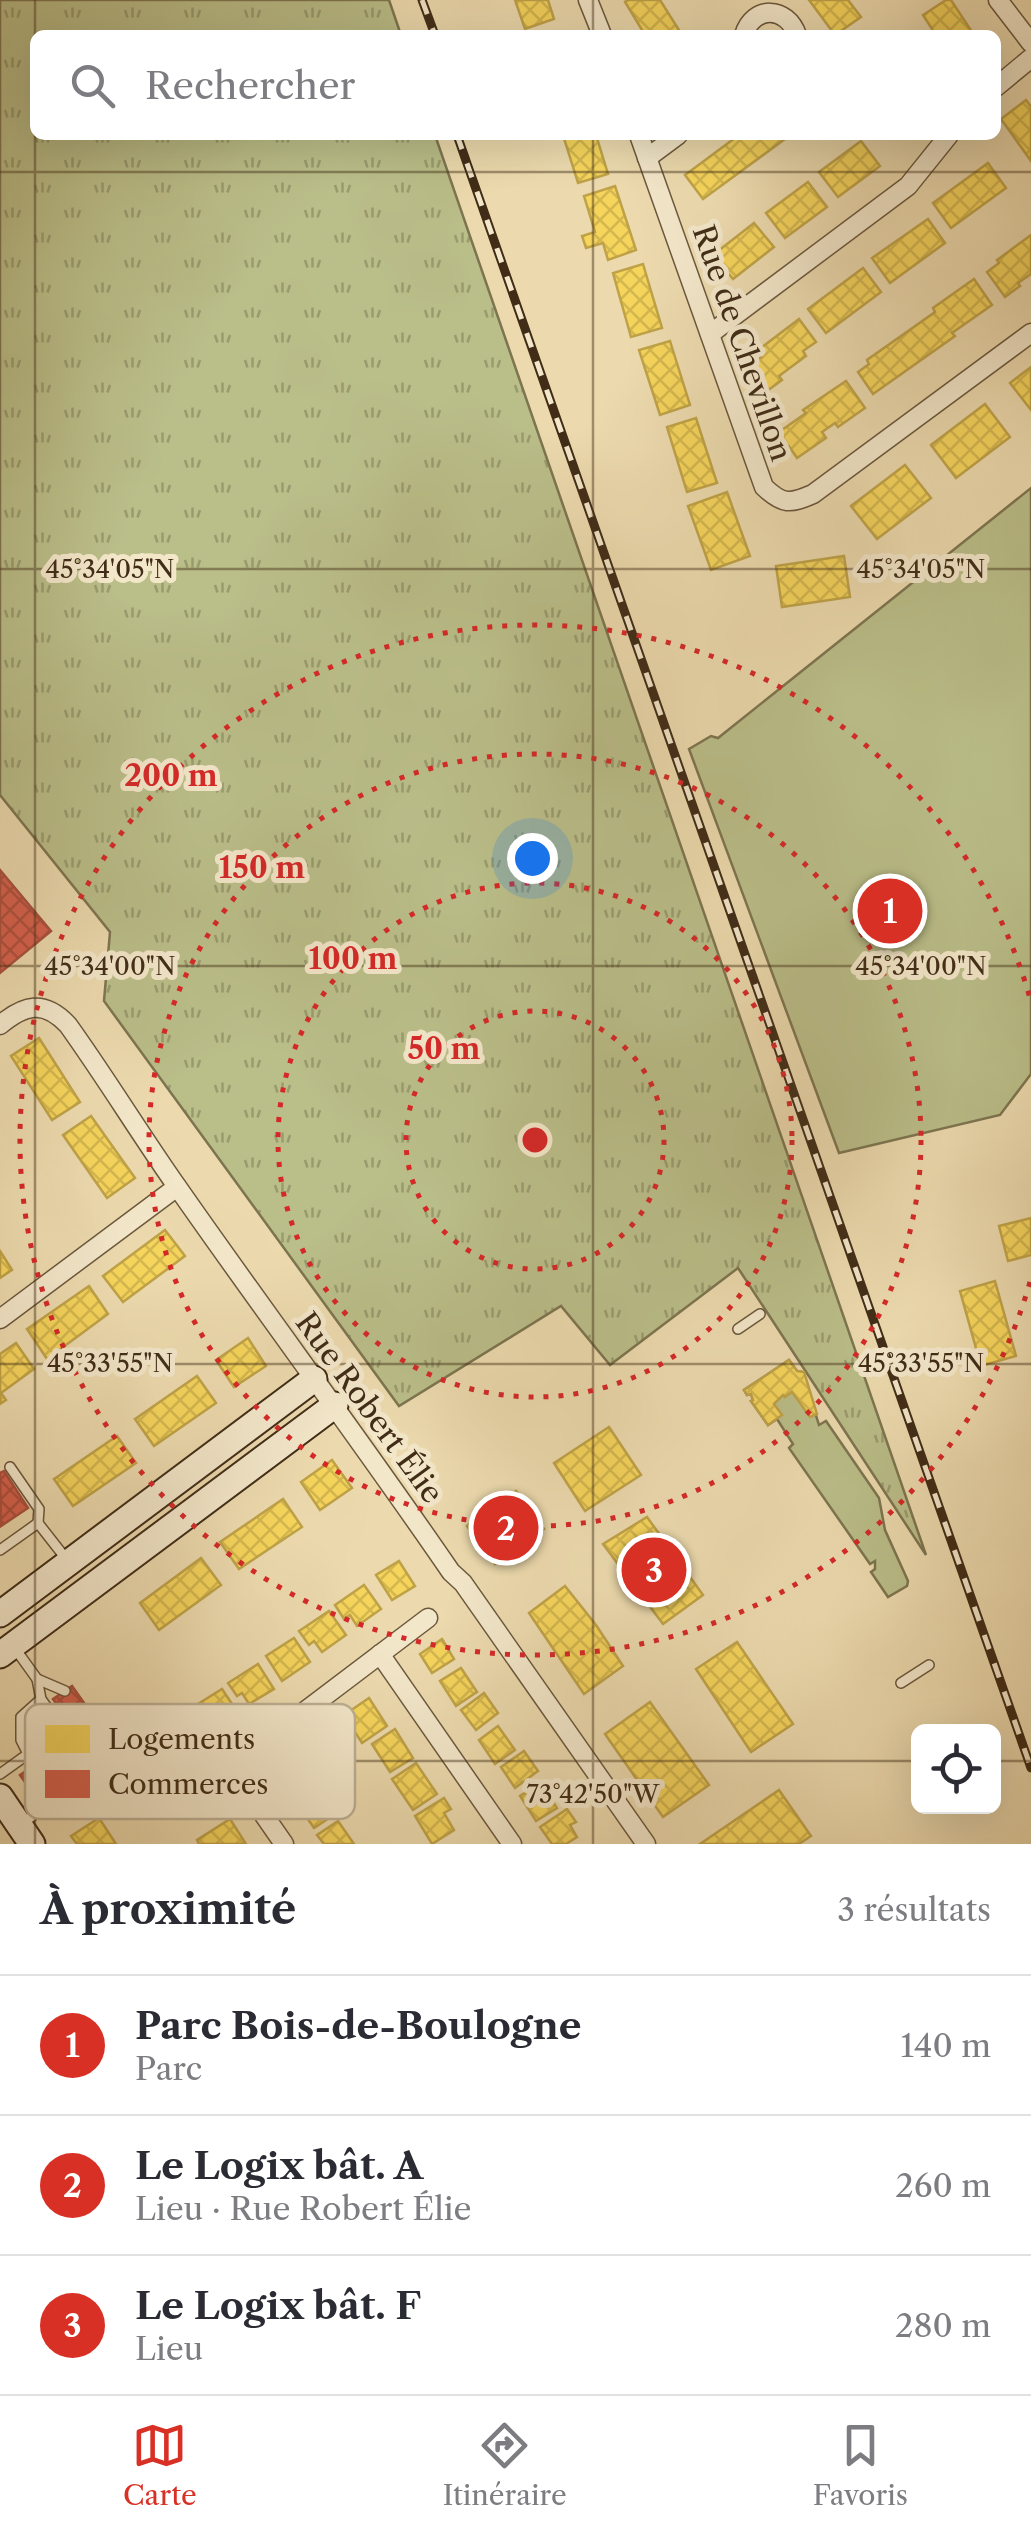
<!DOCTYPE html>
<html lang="fr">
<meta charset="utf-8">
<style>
body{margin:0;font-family:"Libre Caslon Text",serif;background:#f7f7f7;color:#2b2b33}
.controls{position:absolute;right:30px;bottom:30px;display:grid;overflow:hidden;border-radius:15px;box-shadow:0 10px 40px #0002}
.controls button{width:90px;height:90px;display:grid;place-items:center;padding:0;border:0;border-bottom:2px solid #e1e1e2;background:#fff;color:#2b2b33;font:50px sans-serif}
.you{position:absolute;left:532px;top:858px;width:35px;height:35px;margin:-25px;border:8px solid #fff;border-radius:50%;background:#1a73e8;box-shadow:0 0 0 15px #1a73e833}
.badge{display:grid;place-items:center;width:65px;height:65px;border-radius:50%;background:#d93025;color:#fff;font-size:32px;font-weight:700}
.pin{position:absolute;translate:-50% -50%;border:5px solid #fff;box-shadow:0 2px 10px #0006}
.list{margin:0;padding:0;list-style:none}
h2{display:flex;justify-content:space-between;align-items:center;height:130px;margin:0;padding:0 40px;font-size:42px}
h2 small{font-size:32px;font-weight:400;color:#7c7c81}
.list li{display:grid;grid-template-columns:65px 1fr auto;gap:30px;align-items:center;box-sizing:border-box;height:140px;padding:0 40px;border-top:2px solid #e1e1e2}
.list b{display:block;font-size:38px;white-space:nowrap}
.list p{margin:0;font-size:32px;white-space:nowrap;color:#7c7c81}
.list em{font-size:32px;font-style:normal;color:#7c7c81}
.icon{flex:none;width:55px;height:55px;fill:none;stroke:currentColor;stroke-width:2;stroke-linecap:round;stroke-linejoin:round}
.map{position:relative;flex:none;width:1031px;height:1844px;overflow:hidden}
.search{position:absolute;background:#fff;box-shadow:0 10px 40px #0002;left:30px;right:30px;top:30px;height:110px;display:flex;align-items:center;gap:25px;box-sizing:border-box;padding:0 35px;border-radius:15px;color:#7c7c81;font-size:38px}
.sheet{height:550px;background:#fff}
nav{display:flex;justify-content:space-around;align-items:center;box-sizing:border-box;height:140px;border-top:2px solid #e1e1e2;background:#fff;font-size:28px;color:#7c7c81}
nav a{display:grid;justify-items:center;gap:5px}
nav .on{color:#d93025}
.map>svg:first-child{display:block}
</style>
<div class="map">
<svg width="1031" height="1844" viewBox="0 0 1031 1844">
<defs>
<pattern id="grass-tufts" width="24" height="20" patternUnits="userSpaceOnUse" patternTransform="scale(2.5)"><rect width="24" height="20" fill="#babe89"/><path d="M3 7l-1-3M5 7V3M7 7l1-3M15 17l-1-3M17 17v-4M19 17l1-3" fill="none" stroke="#999b6f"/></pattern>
<pattern id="homes-cross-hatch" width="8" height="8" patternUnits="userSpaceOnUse" patternTransform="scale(2.5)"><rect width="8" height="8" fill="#f6d55c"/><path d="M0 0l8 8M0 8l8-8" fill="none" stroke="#d4b74f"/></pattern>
<pattern id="shops-cross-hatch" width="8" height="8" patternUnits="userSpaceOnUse" patternTransform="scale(2.5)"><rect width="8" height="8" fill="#d6604d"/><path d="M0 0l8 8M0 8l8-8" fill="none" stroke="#af4f3f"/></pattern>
</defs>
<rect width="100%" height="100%" fill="#ecdaae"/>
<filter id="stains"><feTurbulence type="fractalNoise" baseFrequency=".002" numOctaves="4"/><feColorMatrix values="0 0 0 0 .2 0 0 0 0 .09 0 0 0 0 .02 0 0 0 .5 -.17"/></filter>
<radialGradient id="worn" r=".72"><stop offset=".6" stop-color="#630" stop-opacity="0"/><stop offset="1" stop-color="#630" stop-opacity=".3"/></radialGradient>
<path fill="url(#grass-tufts)" stroke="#7d7550" stroke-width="2.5" d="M0 0H389L401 35H35V135H435L926 1555 738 1268 610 1365 561 1306 399 1406 104 1001 110 932 0 795Z"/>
<g fill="#babe89" stroke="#7d7550" stroke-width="2.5">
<path d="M1031 488V1074L1000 1115 839 1153 689 749 711 736 718 738Z"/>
<path d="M789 1360 797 1371 802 1372 819 1425 826 1421 879 1498 885 1530 908 1581 907 1586 888 1597 871 1572 875 1569V1561L870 1564 789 1448 793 1444 777 1419 768 1425 751 1401 753 1400 751 1394 747 1395 744 1390Z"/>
</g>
<g fill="url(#homes-cross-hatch)" stroke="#bfa247" stroke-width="2.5">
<path d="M515 0H548L554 19 525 29Z"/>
<path d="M628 0H660L679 30 671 35H645L625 2Z"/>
<path d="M809 0H848L861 17 835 35Z"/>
<path d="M946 0H951L974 35H936L923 15Z"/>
<path d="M1026 100 1031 107V161L1001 119Z"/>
<path d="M563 135H596L608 174 578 183Z"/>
<path d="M739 135H782L785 139 703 199 685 175Z"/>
<path d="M861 141 880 166 838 197 819 172Z"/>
<path d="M988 163 1006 188 951 228 933 203Z"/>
<path d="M808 182 827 207 785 238 766 213Z"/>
<path d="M615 186 636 250 608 260 603 243 586 248 582 236 595 232 584 196Z"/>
<path d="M928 219 945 243 890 283 872 258Z"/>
<path d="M754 223 774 247 733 279 713 255Z"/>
<path d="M1031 235V274L1018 283 1020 286 1005 297 987 272 999 263 997 260Z"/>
<path d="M643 264 662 328 631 337 613 273Z"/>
<path d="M863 268 881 292 826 333 808 309Z"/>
<path d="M974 279 992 305 952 333 955 336 873 394 858 372 869 364 867 360 935 312 933 308Z"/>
<path d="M799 319 816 342 803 351 806 356 779 376 782 380 767 391 749 367 761 357 757 351Z"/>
<path d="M670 341 690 405 660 415 639 350Z"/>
<path d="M1031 367V410L1010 383Z"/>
<path d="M846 381 865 408 838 427 835 423 822 432 826 438 797 458 779 432 806 413 803 410Z"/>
<path d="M985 404 1010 437 956 478 931 445Z"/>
<path d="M696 418 717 483 687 492 667 427Z"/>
<path d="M905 465 931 498 877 539 851 506Z"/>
<path d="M727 492 750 556 711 570 688 506Z"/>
<path d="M844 556 850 597 782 607 776 566Z"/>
<path d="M39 1038 80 1102 52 1120 11 1056Z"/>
<path d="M91 1116 135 1178 107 1198 63 1135Z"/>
<path d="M1031 1218V1255L1008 1261 999 1226Z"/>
<path d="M165 1230 185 1256 123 1302 103 1276Z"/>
<path d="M0 1251 12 1270 0 1278Z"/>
<path d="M995 1281 1016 1356 981 1366 960 1291Z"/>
<path d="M89 1286 108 1314 47 1359 27 1329Z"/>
<path d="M248 1338 266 1366 234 1387 216 1360Z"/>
<path d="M16 1343 34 1369 1 1393 6 1400 0 1404V1354Z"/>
<path d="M789 1360 797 1371 804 1372 817 1414 810 1417 792 1392 785 1397 783 1395 774 1404 782 1415 768 1425 751 1401 753 1400 751 1394 747 1395 744 1390Z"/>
<path d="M197 1376 216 1403 154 1446 135 1419Z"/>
<path d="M609 1427 641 1475 585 1511 554 1463Z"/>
<path d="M117 1436 136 1463 73 1506 54 1479Z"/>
<path d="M332 1460 352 1488 320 1510 301 1482Z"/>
<path d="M516 1491 544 1529 495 1564 467 1526Z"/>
<path d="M283 1499 302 1527 239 1569 220 1542Z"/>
<path d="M647 1517 703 1595 663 1624 603 1544Z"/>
<path d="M201 1558 221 1585 159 1630 140 1603Z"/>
<path d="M399 1561 415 1586 392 1600 376 1575Z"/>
<path d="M364 1585 381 1609 357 1626 350 1615 344 1619 335 1605Z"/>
<path d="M565 1586 596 1625 623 1666 584 1694 529 1613Z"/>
<path d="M329 1611 346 1635 322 1652 314 1641 309 1645 299 1631Z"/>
<path d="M294 1638 310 1662 282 1681 266 1656Z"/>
<path d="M442 1639 454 1659 432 1673 420 1654Z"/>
<path d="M737 1642 793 1724 751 1752 696 1669Z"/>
<path d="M258 1664 274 1689 249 1704 242 1693 237 1696 228 1683Z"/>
<path d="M461 1668 477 1692 456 1706 440 1681Z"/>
<path d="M222 1689 238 1713 210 1732 193 1707Z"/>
<path d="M484 1693 498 1713 476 1730 461 1710Z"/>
<path d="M369 1698 387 1726 362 1743 344 1715Z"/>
<path d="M650 1702 709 1785 663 1817 605 1734Z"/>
<path d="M498 1726 515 1750 495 1764 479 1740Z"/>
<path d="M395 1729 413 1758 390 1772 372 1744Z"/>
<path d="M524 1751 538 1771 515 1788 501 1767Z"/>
<path d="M416 1763 437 1794 413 1810 392 1779Z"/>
<path d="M541 1783 557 1808 536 1821 520 1796Z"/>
<path d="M316 1786 324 1798 329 1794 340 1811 314 1828 295 1800Z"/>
<path d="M779 1790 811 1836 799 1844H700Z"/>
<path d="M444 1798 451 1809 444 1813 454 1830 432 1844 415 1816Z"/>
<path d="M567 1809 576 1822 570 1825 577 1837 566 1844H552L540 1827Z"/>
<path d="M99 1818 116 1844H77L71 1836Z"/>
<path d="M230 1819 246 1844H199L197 1840Z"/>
<path d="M338 1821 354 1844H324L317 1835Z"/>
</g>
<g fill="url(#shops-cross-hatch)" stroke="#a9503d" stroke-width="2.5">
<path d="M0 870 51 931 0 973Z"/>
<path d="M4 1471 28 1508 1 1526 0 1473Z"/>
<path d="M72 1686 111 1741 96 1751 99 1755 94 1758 53 1699Z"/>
<path d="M52 1753 66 1773 34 1795 20 1775Z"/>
</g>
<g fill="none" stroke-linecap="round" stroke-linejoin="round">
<g stroke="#6b583d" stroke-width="12">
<g id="lane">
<path d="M738 1329 760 1314"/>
<path d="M10 1467 39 1509 38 1523"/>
<path d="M0 1550 38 1523 67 1560"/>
<path d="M14 1647 37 1679 41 1699 94 1773 21 1824"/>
<path d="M37 1679 65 1691"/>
<path d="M901 1683 929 1665"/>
<path d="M28 1754 57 1799"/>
<path d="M94 1773 108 1771 115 1764 104 1745"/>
<path d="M0 1774 28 1754 21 1740V1717L41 1699"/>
</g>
</g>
<g stroke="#6b583d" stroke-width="21">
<g id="street">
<path d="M588 0 602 35"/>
<path d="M998 0 1031 43"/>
<path d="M744 35C753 5 787 6 797 35"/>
<path d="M996 87 1031 58"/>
<path d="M639 135 764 487C783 505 790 504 813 494L1031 333"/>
<path d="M647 158 678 135"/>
<path d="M710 334 908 186 949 135"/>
<path d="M0 1025C24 1005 44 999 68 1025 106 1078 140 1134 178 1188 268 1317 362 1442 451 1572L463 1583 646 1844"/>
<path d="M0 1319 177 1187"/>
<path d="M380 1654 512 1844"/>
<path d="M284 1844 241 1782 239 1772 243 1758 428 1618"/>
</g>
</g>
<g stroke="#402c17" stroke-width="29">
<g id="secondary">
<path d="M0 1614 314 1379"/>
<path d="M0 1655 335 1405"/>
<path d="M0 1797 32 1844"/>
</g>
</g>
<use href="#lane" stroke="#f3e7ca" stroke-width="9"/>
<use href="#street" stroke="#f3e7ca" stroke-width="18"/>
<use href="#secondary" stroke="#f3e7ca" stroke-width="25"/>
<g stroke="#402c17" stroke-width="9">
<g id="rail">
<path d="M422 0 435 35"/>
<path d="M457 135 1031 1768"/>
</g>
</g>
<use href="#rail" stroke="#f3e7ca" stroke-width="5" stroke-dasharray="15" stroke-linecap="butt"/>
</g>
<path fill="none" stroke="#402c17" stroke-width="2.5" stroke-opacity="0.45" d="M35 0V1844M593 0V35M593 135V1844M0 172H1031M0 569H1031M0 966H1031M0 1364H1031M0 1761H918M994 1761H1031"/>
<g fill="none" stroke="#d62828" stroke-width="5" stroke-dasharray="5 10">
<circle cx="535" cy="1140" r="129"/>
<circle cx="535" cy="1140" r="257"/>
<circle cx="535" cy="1140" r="386"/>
<path d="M1030 1282A515 515 0 1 1 1030 998"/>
</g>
<g text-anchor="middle" stroke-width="10" stroke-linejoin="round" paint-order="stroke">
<g font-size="30" fill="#402c17" stroke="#f3e7ca">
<text transform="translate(742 343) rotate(71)" y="10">Rue de Chevillon</text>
<text transform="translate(369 1408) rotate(54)" y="10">Rue Robert Élie</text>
</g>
</g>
<rect x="25" y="1704" width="330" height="115" rx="15" fill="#f3e7ca" stroke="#bdaf94" stroke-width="2.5"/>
<rect x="45" y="1725" width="45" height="28" fill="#f6d55c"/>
<rect x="45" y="1770" width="45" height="28" fill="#d6604d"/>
<g font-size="28" fill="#402c17">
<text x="108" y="1749">Logements</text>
<text x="108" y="1794">Commerces</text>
</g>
<g font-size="25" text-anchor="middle" fill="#402c17" stroke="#f3e7ca" stroke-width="10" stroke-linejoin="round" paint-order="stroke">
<text x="110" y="578">45°34'05"N</text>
<text x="921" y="578">45°34'05"N</text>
<text x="110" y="975">45°34'00"N</text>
<text x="921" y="975">45°34'00"N</text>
<text x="110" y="1372">45°33'55"N</text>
<text x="921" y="1372">45°33'55"N</text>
<text x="593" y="1803">73°42'50"W</text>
</g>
<circle cx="535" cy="1140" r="15" fill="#d62828" stroke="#f3e7ca" stroke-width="5"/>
<g font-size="30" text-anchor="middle" font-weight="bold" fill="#d62828" stroke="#f3e7ca" stroke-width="10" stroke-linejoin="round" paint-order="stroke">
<text x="171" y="786">200 m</text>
<text x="262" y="878">150 m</text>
<text x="353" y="969">100 m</text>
<text x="444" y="1059">50 m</text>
</g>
<rect width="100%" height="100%" filter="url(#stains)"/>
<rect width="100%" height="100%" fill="url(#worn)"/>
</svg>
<div class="controls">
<button><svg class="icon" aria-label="locate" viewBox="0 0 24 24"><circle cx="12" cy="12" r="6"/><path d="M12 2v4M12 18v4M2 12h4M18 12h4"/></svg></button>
</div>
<div class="you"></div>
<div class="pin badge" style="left:890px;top:911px">1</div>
<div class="pin badge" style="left:506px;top:1528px">2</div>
<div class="pin badge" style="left:654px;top:1570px">3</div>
<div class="search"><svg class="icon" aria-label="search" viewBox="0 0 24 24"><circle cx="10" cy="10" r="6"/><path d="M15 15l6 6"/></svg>Rechercher</div>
</div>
<section class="sheet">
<h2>À proximité<small>3 résultats</small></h2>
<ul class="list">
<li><span class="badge">1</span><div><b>Parc Bois-de-Boulogne</b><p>Parc</p></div><em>140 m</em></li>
<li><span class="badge">2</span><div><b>Le Logix bât. A</b><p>Lieu · Rue Robert Élie</p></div><em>260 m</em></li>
<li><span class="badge">3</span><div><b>Le Logix bât. F</b><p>Lieu</p></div><em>280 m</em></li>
</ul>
</section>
<nav>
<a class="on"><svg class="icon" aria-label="map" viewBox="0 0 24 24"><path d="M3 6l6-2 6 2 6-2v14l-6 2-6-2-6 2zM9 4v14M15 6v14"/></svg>Carte</a>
<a><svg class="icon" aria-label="directions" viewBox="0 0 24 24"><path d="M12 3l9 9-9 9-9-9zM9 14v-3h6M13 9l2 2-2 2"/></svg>Itinéraire</a>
<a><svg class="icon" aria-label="saved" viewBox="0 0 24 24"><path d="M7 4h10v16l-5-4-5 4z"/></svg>Favoris</a>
</nav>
